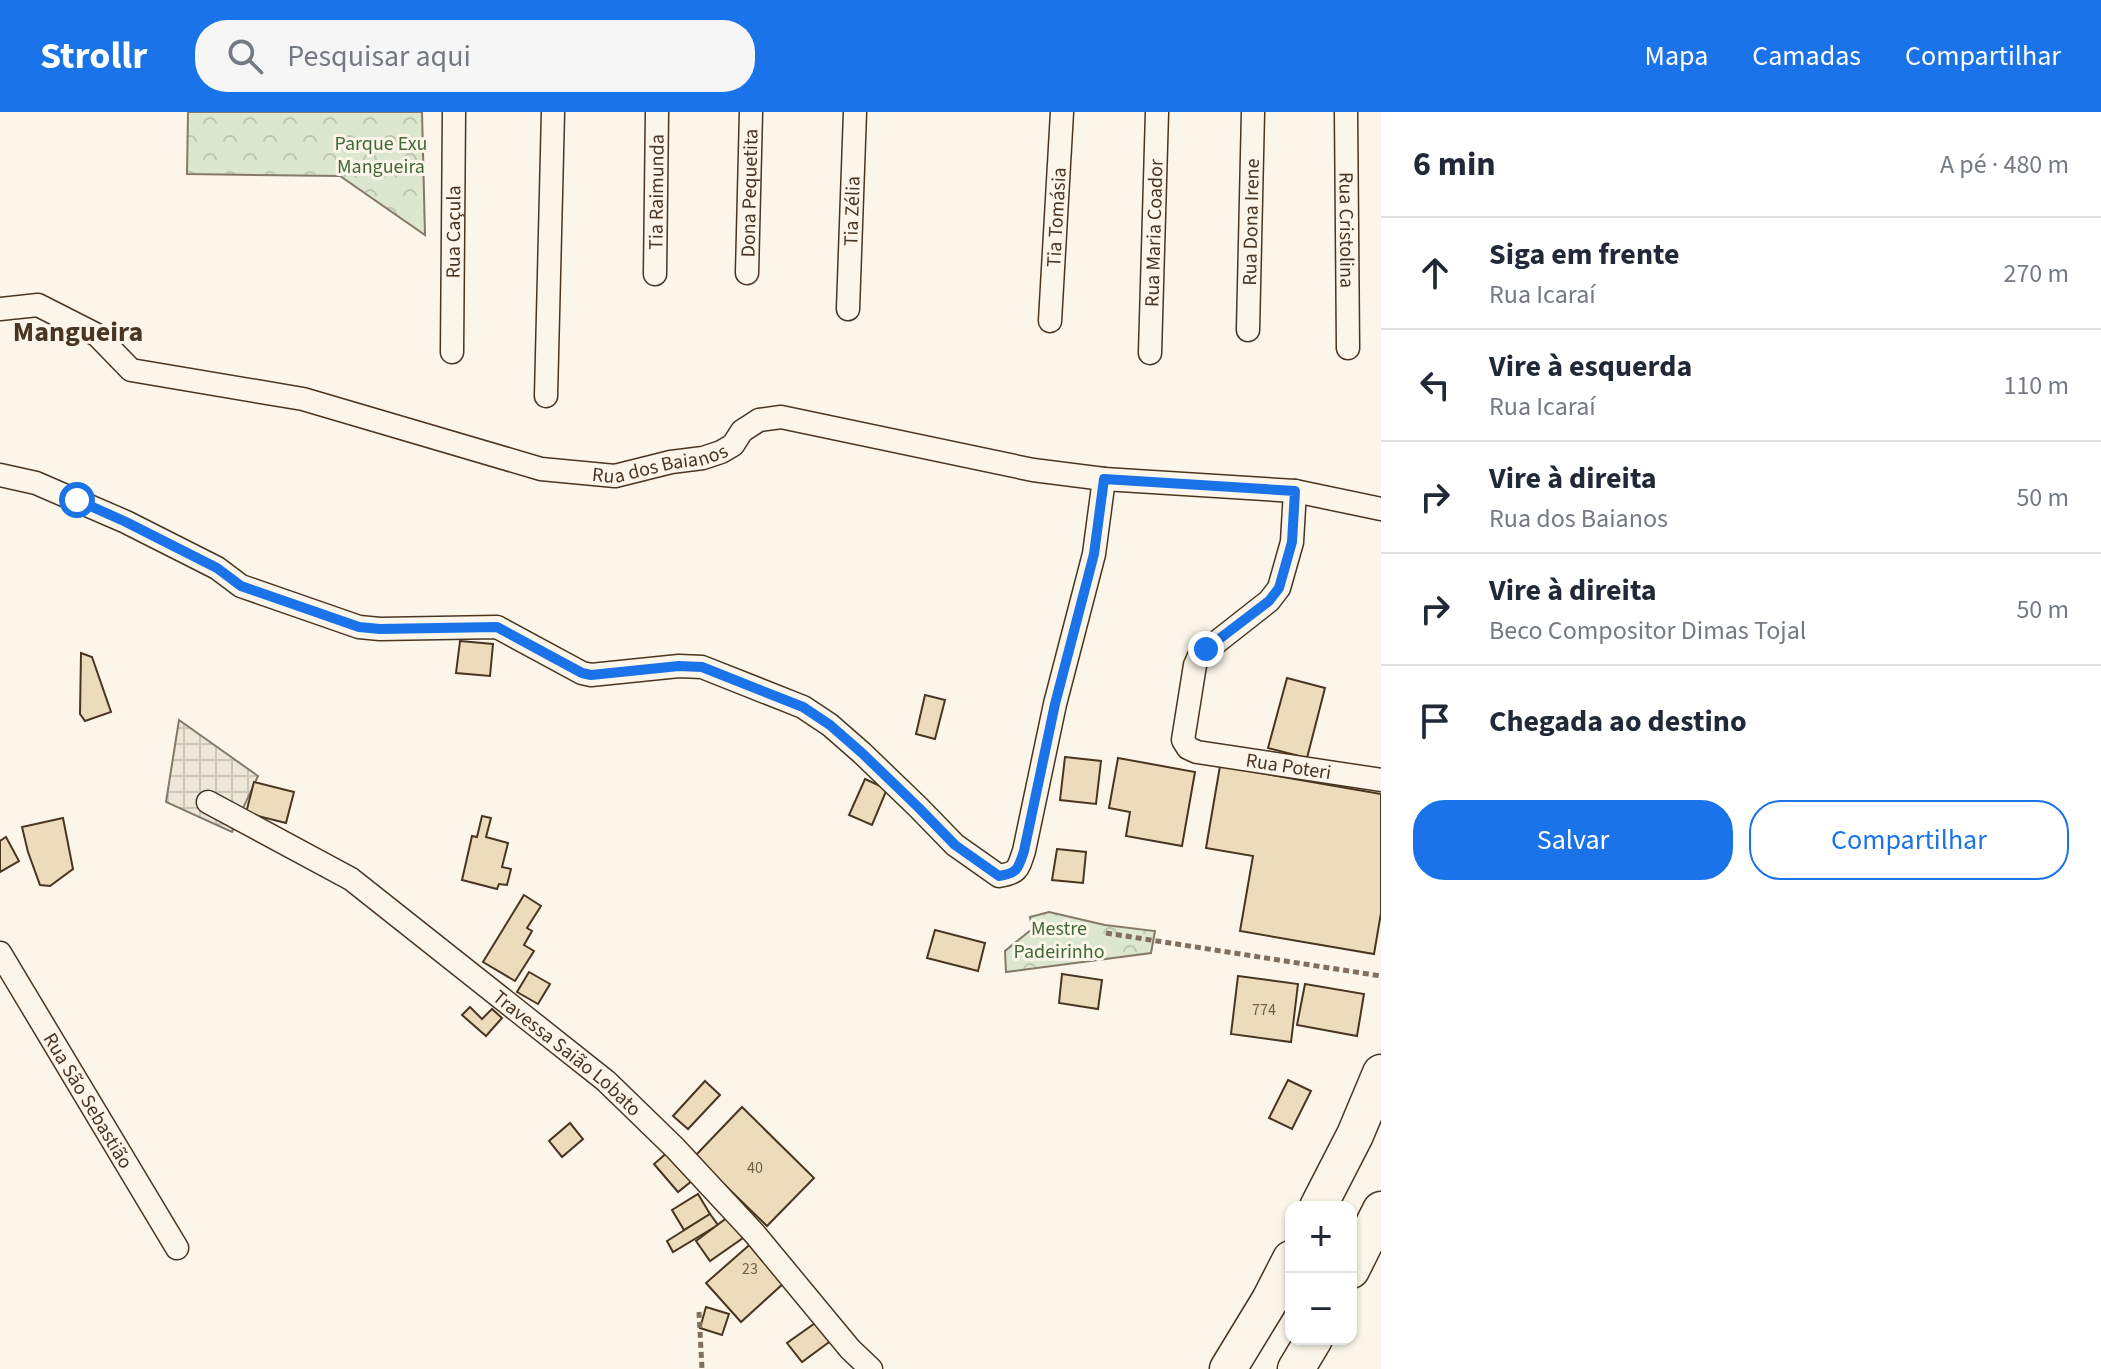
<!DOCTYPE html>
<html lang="pt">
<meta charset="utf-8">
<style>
body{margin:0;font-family:"Source Sans 3",sans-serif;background:#f6f6f7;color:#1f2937}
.controls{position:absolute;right:24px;bottom:24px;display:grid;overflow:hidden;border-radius:16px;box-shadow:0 2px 6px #0004}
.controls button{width:72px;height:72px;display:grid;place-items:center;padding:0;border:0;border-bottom:2px solid #e0e1e3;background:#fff;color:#1f2937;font:40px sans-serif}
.stop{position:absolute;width:24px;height:24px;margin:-18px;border:6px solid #1a73e8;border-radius:50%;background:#fff}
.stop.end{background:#1a73e8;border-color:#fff;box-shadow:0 2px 8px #0008}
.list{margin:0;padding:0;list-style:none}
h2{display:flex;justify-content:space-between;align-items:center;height:104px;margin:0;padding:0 32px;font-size:34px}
h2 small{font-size:26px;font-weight:400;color:#747a83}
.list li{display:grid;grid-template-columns:52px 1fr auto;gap:24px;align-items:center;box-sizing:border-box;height:112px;padding:0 32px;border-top:2px solid #e0e1e3}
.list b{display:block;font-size:30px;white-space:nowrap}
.list p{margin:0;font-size:26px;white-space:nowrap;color:#747a83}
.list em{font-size:26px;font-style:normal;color:#747a83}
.actions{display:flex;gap:16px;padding:24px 32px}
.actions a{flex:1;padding:18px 0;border:2px solid #1a73e8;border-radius:32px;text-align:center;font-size:28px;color:#1a73e8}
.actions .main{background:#1a73e8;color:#fff}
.icon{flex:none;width:44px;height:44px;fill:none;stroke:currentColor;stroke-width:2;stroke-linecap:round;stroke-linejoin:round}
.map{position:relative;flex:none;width:1381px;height:1257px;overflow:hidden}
header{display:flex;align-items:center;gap:48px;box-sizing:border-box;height:112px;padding:0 40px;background:#1a73e8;color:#fff}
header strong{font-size:38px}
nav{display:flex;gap:44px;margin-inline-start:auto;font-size:28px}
.search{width:560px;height:72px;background:#f6f6f7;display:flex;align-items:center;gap:20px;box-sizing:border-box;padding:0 28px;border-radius:32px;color:#747a83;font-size:30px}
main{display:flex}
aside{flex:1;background:#fff}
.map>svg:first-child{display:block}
</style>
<header>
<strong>Strollr</strong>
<div class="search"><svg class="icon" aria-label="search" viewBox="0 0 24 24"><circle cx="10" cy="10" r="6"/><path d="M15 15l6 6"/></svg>Pesquisar aqui</div>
<nav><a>Mapa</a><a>Camadas</a><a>Compartilhar</a></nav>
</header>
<main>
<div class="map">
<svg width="1381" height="1257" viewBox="0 0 1381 1257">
<defs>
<pattern id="forest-crowns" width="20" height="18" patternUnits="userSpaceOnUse" patternTransform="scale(2)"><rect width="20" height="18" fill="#dce7d0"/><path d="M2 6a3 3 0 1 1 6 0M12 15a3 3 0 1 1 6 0" fill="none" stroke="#bec7b2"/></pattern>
<pattern id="plaza-grid" width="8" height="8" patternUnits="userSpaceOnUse" patternTransform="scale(2)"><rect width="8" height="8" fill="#ede7d9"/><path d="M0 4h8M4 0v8" fill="none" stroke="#cdc7ba"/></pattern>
</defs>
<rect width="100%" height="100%" fill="#fbf6e9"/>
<g fill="url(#forest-crowns)" stroke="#887966" stroke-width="2">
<path d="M188 0H422L425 123 340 64 187 62Z"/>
<path d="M1049 800 1105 813 1155 819 1151 841 1006 860 1005 839 1032 817 1030 805Z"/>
</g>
<path fill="url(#plaza-grid)" stroke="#887966" stroke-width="2" d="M179 608 258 664 232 720 166 690Z"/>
<g fill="#ecdcbc" stroke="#4a3520" stroke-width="2">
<path d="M460 529 493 532 490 564 456 561Z"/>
<path d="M81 541 92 545 111 600 85 609 80 602Z"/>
<path d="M1287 566 1325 576 1307 646 1268 636Z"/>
<path d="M925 583 945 588 935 627 916 622Z"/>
<path d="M1065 645 1101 649 1096 692 1060 688Z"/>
<path d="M1118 646 1195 660 1182 734 1126 724 1130 700 1109 696Z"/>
<path d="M1220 654 1381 682V801L1374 842 1240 819 1253 744 1206 736Z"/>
<path d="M865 667 887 677 872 713 849 703Z"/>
<path d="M254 670 294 680 286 711 246 701Z"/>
<path d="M482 704 491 706 486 725 508 731 502 755 511 757 507 773 499 772 497 777 462 768 472 724 477 725Z"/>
<path d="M63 706 73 757 50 774 40 773 28 740 22 715Z"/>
<path d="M6 725 19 749 0 760V729Z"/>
<path d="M1057 737 1086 740 1083 771 1052 768Z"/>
<path d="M524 783 541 794 527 816 532 819 524 833 534 839 515 869 483 850Z"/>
<path d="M935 818 985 831 978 859 927 846Z"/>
<path d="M529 860 550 872 538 892 517 880Z"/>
<path d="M1062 862 1102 868 1098 897 1059 891Z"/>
<path d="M1238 864 1298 872 1291 930 1231 922Z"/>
<path d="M1305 872 1364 882 1357 924 1297 913Z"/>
<path d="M470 895 482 907 492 897 502 906 486 924 462 903Z"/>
<path d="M1288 968 1311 979 1292 1017 1269 1006Z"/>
<path d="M705 969 720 983 688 1017 673 1004Z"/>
<path d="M742 995 814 1066 767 1114 695 1044Z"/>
<path d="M570 1011 583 1027 562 1045 549 1029Z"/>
<path d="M669 1039 693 1068 678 1080 654 1052Z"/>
<path d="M698 1082 710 1102 684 1118 672 1098Z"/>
<path d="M710 1102 718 1113 673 1140 667 1129Z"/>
<path d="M728 1105 743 1126 710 1149 696 1129Z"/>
<path d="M755 1128 785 1170 741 1210 706 1171Z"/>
<path d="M706 1195 729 1202 722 1223 700 1216Z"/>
<path d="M818 1209 836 1225 802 1250 787 1231Z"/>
</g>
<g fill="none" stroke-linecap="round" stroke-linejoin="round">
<g stroke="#4a3520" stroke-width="25">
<g id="minor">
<path id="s1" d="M1346 0 1348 236"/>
<path id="s2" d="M747 161 751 0"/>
<path id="s3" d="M655 162 657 0"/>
<path id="s4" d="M0 197 38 193 97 223 131 258 303 287 541 357 615 364 671 350 703 346 721 340 733 333 742 319 759 308 781 305 1033 358 1104 367 1295 379 1381 397"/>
<path id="s5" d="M848 197 855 0"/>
<path id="s6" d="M1050 209 1062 0"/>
<path id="s7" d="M1248 218 1253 0"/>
<path id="s8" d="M452 240 454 0"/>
<path id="s9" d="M1150 241 1157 0"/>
<path d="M546 284 553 0"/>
<path d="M0 363 36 371 126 410 217 456 241 474 359 515 380 517 497 515 582 561 591 563 679 554 702 555 803 595 830 613 862 641 918 695 955 733 999 764C1018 761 1018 757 1024 739L1055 592 1094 442 1104 367"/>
<path id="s10" d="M1295 379 1292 430 1279 476 1269 489 1199 544 1195 553 1183 628 1188 636 1197 640 1381 668"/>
<path id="s11" d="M208 690 351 767 606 969 675 1036 754 1121 850 1237 871 1257"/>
<path id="s12" d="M0 841 177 1136"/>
</g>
</g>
<g stroke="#4a3520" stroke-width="39">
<g id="primary">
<path d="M1318 1095 1355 1023 1381 961"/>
<path d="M1351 1158 1381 1098"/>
<path d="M1228 1257 1270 1188 1291 1147"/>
<path d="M1296 1257 1314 1227"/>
</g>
</g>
<g stroke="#7f6f5c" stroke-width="5" stroke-dasharray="6 4" stroke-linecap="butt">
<path d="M1106 821 1381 864"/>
<path d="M699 1200 702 1257"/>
</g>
<use href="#minor" stroke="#fbf6e9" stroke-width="22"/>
<use href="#primary" stroke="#fbf6e9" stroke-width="36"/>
</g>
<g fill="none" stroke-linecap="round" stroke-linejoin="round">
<path stroke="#1a73e8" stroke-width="10" d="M77 388 126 410 217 456 241 474 359 515 380 517 497 515 582 561 591 563 679 554 702 555 803 595 830 613 862 641 918 695 955 733 999 764C1018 761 1018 757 1024 739L1055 592 1094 442 1104 367 1295 379 1292 430 1279 476 1269 489 1206 537"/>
</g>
<g text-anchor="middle" stroke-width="6" stroke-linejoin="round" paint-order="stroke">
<g font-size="16" fill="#725f47">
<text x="1264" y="903">774</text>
<text x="755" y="1061">40</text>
<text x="750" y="1162">23</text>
</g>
<g font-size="20" fill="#436837" stroke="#fbf6e9">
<text x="381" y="38">Parque Exu<tspan x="381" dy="23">Mangueira</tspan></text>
<text x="1059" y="823">Mestre<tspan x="1059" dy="23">Padeirinho</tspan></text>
</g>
<g font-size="20" fill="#4a3520" stroke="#fbf6e9">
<text dy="7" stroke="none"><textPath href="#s3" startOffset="82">Tia Raimunda</textPath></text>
<text dy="7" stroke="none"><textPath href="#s2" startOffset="80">Dona Pequetita</textPath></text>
<text dy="7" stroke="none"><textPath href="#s5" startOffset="98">Tia Zélia</textPath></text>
<text dy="7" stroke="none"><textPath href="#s6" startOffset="104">Tia Tomásia</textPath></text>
<text dy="7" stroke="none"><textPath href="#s7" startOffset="108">Rua Dona Irene</textPath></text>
<text dy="7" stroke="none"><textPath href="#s1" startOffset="118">Rua Cristolina</textPath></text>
<text dy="7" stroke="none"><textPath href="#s8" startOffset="120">Rua Caçula</textPath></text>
<text dy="7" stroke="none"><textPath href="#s9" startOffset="120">Rua Maria Coador</textPath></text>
<text dy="7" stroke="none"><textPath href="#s4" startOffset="696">Rua dos Baianos</textPath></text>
<text dy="7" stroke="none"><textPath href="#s10" startOffset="402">Rua Poteri</textPath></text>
<text dy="7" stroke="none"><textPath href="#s11" startOffset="440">Travessa Saião Lobato</textPath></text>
<text dy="7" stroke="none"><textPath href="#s12" startOffset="172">Rua São Sebastião</textPath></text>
</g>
<g font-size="28" font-weight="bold" fill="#4a3520" stroke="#fbf6e9">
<text x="78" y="229">Mangueira</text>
</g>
</g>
</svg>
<div class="controls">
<button>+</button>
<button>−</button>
</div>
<div class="stop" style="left:77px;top:388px"></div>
<div class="stop end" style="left:1206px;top:537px"></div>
</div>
<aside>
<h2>6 min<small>A pé · 480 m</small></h2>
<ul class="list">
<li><svg class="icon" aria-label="ahead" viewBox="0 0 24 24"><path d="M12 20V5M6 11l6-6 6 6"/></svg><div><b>Siga em frente</b><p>Rua Icaraí</p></div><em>270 m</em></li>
<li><svg class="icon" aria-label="left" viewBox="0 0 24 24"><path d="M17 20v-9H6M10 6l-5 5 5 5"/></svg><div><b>Vire à esquerda</b><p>Rua Icaraí</p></div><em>110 m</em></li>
<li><svg class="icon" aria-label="right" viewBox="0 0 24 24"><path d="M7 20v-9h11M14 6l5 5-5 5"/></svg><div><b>Vire à direita</b><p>Rua dos Baianos</p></div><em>50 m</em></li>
<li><svg class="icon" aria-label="right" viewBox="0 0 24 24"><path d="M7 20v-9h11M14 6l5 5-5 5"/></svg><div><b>Vire à direita</b><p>Beco Compositor Dimas Tojal</p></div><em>50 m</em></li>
<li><svg class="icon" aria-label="arrive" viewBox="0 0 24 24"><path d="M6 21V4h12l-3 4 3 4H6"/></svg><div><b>Chegada ao destino</b></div></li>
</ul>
<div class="actions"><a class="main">Salvar</a><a>Compartilhar</a></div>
</aside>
</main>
